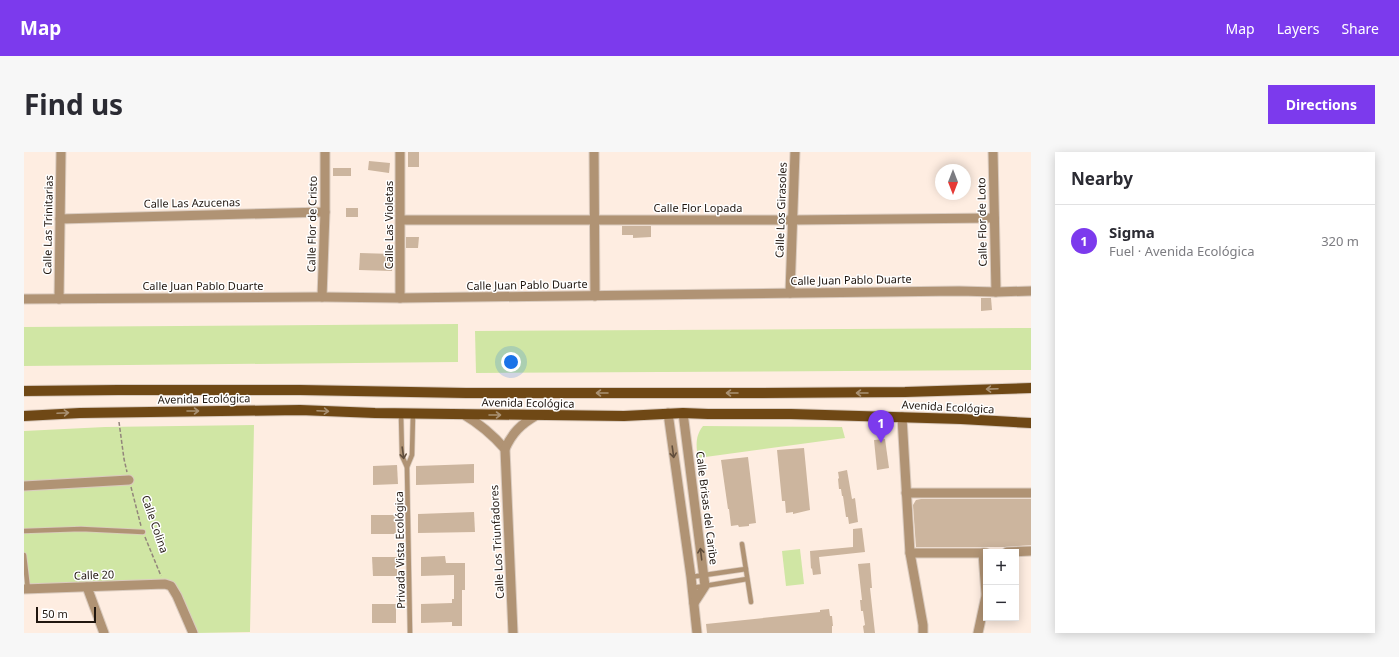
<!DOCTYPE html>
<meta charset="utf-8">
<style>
body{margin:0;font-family:"Noto Sans",sans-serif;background:#f7f7f7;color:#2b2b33}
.controls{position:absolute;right:12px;bottom:12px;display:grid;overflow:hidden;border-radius:0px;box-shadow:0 2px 10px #0003}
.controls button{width:36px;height:36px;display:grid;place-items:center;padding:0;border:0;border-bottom:1px solid #e1e1e2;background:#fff;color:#2b2b33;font:20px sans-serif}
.compass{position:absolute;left:911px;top:12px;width:36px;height:36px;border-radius:50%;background:#fff;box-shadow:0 2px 10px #0003;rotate:180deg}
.scale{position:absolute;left:12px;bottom:10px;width:60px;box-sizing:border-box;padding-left:4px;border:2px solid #20160f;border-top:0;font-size:11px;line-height:14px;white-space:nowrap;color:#20160f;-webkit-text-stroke:3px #fff;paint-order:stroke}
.you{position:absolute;left:487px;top:210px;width:14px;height:14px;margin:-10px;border:3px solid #fff;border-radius:50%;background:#1a73e8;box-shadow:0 0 0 6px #1a73e833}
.badge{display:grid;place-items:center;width:26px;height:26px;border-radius:50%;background:#7c3aed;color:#fff;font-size:13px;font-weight:700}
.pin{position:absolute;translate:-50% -33px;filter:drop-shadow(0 1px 2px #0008)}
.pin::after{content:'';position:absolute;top:21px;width:14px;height:12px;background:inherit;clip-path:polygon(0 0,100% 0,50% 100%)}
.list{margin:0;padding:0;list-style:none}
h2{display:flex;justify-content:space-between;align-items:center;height:52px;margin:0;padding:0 16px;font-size:17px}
h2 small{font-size:13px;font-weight:400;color:#7c7c81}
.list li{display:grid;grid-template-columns:26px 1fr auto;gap:12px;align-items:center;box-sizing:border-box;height:72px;padding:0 16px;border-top:1px solid #e1e1e2}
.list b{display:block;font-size:15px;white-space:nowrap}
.list p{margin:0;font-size:13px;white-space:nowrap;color:#7c7c81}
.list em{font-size:13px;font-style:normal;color:#7c7c81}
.map{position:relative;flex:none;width:1007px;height:481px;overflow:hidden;border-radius:0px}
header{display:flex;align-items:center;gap:24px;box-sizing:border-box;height:56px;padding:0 20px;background:#7c3aed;color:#fff}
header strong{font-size:19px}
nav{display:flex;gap:22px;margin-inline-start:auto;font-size:14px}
.intro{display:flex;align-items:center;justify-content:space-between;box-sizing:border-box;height:96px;padding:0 24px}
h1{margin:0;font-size:28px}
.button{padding:10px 18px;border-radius:0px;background:#7c3aed;color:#fff;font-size:14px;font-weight:700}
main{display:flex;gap:24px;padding:0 24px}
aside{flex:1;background:#fff;border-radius:0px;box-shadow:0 2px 10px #0003}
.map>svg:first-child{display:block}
</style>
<header>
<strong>Map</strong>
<nav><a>Map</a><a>Layers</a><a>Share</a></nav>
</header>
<div class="intro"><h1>Find us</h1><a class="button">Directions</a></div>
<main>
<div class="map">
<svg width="1007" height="481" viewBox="0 0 1007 481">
<rect width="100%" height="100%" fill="#feede1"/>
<g fill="#d0e6a4">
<path d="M434 172V210L0 214V175Z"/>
<path d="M1007 176V218L452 221 451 179Z"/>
<path d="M230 273 226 480 173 481 152 436 146 429 0 433V279L81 275Z"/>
<path d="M679 274 818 275 821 286 674 306C672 294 671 284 679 274Z"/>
<path d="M776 397 780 432 762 434 758 399Z"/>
</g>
<g fill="#ccb59e">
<rect x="384" y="0" width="11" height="15"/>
<path d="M345 9 366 11 365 21 344 18Z"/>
<rect x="309" y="16" width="18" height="8"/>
<rect x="322" y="56" width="12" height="9"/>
<path d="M598 74H627V85L609 86V83H598Z"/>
<path d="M382 85H395L394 96H382Z"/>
<path d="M336 101 369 102 368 119 335 118Z"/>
<path d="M957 146H967L968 158 957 159Z"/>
<path d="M861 287 865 316 853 318 850 288Z"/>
<path d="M780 296 786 358 769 362V360L762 361 761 349H758L753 298Z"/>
<path d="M724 305 732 371 725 372V374L715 375 714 373 707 374 705 357H704L697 308Z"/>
<path d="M450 312V331L392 333V314Z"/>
<path d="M373 313 374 332 349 333V314Z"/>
<path d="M823 318 828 347 831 346 834 370 825 372 824 365H822L819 344H818L817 337H815L814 327 815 326 814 320Z"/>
<path d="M897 347H1007V393L981 395H892L889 353 892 348Z"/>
<path d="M450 360 451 380 394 381V362Z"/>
<path d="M347 363H371L372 382H347Z"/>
<path d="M838 376 841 400 795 405 797 422 789 423 788 416 787 417 786 399 829 395V377Z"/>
<path d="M421 404 422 411H441V438H438V474H428V470L397 471V452L428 451V447H430V423L397 424V405Z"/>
<path d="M348 405H373V424H349Z"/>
<path d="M846 411 848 436H846L851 481H840L839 474 841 473 839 459H837L836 448H838L834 412Z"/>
<rect x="348" y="452" width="24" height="19"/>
<path d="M805 457 806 464H808L809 474H808V481H683L682 472 796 460V458Z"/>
</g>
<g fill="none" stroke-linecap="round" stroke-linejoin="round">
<g stroke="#dacbbf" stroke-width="6">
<g id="lane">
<path d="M377 262 378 304 383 315"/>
<path d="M0 379 57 377 119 380"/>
<path d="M718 392 727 450"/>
<path d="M0 403 4 437"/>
<path d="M667 425 722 417"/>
<path d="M668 436 723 427"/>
<path d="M386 481 383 315 388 303 389 262"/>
</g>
</g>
<g stroke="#dacbbf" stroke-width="11">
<g id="street">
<path d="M570 0 571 144"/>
<path d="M969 0 972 140"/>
<path d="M36 67 301 60"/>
<path d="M377 68H769L970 66"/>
<path d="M766 141 771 0"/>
<path d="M298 145 301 60V0"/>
<path d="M376 146V0"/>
<path d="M0 147 298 145 376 146 935 139 972 140 1007 139"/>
<path d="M35 147 37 0"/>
<path d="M644 261 667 425 673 481"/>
<path d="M659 261 681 434 670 451"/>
<path d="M439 262C456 272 469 283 481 297"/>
<path d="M878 265 886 401 899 473V481"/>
<path d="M0 334 105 328"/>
<path d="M882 341H1007"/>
<path d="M983 400 1007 399"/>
<path d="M886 401H962"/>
<path d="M959 401 962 442"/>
<path d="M63 435 80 481"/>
<path d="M0 437 141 432 147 434 153 444 169 481"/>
<path d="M489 481 481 297C488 281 497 272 513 263"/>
<path d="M954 481 962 444"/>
</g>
</g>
<g stroke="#dacbbf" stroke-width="12">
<g id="primary">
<path d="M0 239 94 238H276L442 241H737L881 240 1007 236"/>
<path d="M0 264 56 261 276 258 351 261 600 264 659 261 684 262H767L937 267 1007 271"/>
</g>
</g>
<g stroke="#92857b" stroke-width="1.5" stroke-dasharray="4 2" stroke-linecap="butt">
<path d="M95 270 100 307 103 320"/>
<path d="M107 335 117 374"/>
<path d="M121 385 137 424"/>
</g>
<use href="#lane" stroke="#b09374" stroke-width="4.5"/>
<use href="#street" stroke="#b09374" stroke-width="9"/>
<use href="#primary" stroke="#6f4815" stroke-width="10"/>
</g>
<defs><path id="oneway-shaft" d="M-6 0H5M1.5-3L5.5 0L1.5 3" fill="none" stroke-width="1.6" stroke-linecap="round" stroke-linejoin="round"/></defs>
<g stroke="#a99173">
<use href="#oneway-shaft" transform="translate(968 237) rotate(178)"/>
<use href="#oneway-shaft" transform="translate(578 241) rotate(-180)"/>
<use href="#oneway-shaft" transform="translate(708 241) rotate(-180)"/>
<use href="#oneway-shaft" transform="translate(838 241) rotate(180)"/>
<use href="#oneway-shaft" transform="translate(169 259)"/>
<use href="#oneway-shaft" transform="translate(299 259) rotate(3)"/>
<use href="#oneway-shaft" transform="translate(39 261) rotate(-3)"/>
<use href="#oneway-shaft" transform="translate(471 263)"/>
</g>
<g stroke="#614e3c">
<use href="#oneway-shaft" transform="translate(649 300) rotate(82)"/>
<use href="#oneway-shaft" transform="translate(379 301) rotate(82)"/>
<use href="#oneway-shaft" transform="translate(677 402) rotate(-97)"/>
</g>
<g text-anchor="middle" stroke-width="3" stroke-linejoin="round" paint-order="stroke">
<g font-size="11" fill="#20160f" stroke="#fff">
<text transform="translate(168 51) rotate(-1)" y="4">Calle Las Azucenas</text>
<text x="674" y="60">Calle Flor Lopada</text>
<text transform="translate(757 58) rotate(-88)" y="4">Calle Los Girasoles</text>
<text transform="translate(958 70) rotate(-91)" y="4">Calle Flor de Loto</text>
<text transform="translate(288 72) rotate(-89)" y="4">Calle Flor de Cristo</text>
<text transform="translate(24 73) rotate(-89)" y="4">Calle Las Trinitarias</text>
<text transform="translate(365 73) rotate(-90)" y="4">Calle Las Violetas</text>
<text transform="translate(827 128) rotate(-1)" y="4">Calle Juan Pablo Duarte</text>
<text transform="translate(503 133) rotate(-1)" y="4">Calle Juan Pablo Duarte</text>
<text x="179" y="138">Calle Juan Pablo Duarte</text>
<text transform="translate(180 247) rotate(-1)" y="4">Avenida Ecológica</text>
<text transform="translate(504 251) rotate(1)" y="4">Avenida Ecológica</text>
<text transform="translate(924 255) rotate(3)" y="4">Avenida Ecológica</text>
<text transform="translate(683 356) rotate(83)" y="4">Calle Brisas del Caribe</text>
<text transform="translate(131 372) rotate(71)" y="4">Calle Colina</text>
<text transform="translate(473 390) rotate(-93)" y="4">Calle Los Triunfadores</text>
<text transform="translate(376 398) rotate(-91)" y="4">Privada Vista Ecológica</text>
<text transform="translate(70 423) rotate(-2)" y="4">Calle 20</text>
</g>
</g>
</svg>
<div class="controls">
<button>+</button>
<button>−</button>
</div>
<svg class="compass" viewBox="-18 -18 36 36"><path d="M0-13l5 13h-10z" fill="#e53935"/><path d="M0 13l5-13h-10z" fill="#7c7c81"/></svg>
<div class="scale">50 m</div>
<div class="you"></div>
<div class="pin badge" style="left:857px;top:291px">1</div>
</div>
<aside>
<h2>Nearby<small></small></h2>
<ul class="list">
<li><span class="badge">1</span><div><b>Sigma</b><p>Fuel · Avenida Ecológica</p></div><em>320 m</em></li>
</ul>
</aside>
</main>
